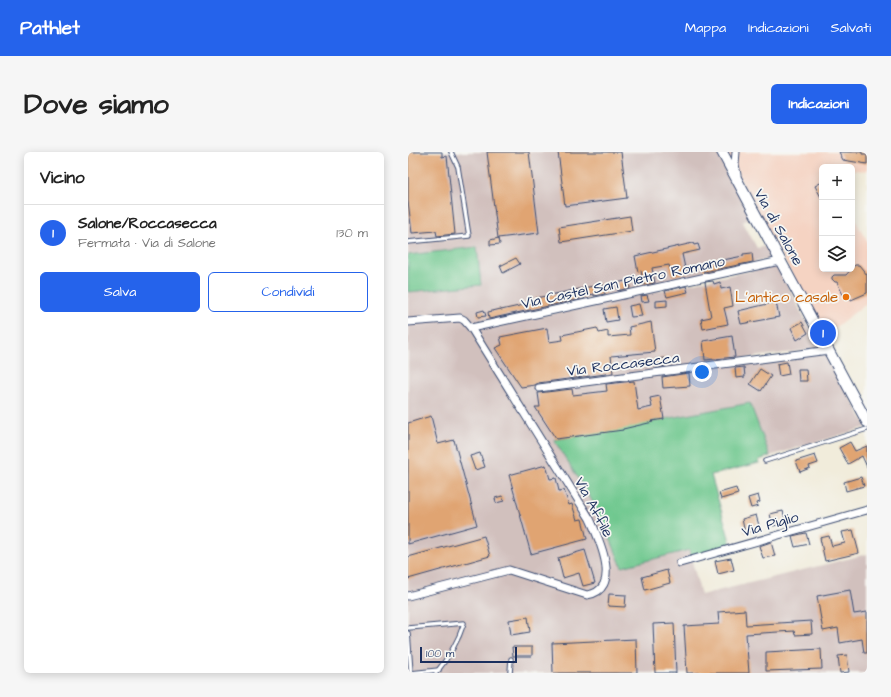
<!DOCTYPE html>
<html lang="it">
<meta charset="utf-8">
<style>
body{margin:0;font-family:"Architects Daughter",sans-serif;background:#f6f6f6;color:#222}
.controls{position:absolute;right:12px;top:12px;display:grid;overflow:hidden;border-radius:6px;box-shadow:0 2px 10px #0003}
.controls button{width:36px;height:36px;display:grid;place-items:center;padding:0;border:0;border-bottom:1px solid #e0e0e0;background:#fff;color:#222;font:20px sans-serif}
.scale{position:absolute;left:12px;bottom:10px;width:97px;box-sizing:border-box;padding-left:4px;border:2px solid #1b2f5e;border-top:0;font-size:11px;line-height:14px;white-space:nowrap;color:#1b2f5e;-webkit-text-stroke:3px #f6f6f2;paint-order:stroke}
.you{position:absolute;left:294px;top:220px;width:14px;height:14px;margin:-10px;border:3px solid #fff;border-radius:50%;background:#1a73e8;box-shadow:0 0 0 6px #1a73e833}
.badge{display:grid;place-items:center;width:26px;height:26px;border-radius:50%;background:#2563eb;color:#fff;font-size:13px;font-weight:700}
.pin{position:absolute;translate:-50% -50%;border:2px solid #fff;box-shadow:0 1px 4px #0006}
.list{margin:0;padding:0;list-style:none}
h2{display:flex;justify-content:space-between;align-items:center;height:52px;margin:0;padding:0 16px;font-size:17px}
h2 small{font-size:13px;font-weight:400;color:#767676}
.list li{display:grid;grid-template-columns:26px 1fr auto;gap:12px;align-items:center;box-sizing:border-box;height:56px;padding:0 16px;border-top:1px solid #e0e0e0}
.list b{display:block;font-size:15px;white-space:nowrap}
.list p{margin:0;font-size:13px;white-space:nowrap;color:#767676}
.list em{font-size:13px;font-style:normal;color:#767676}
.actions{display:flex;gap:8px;padding:12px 16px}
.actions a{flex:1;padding:9px 0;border:1px solid #2563eb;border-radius:6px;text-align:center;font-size:14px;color:#2563eb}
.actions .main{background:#2563eb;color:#fff}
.icon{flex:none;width:22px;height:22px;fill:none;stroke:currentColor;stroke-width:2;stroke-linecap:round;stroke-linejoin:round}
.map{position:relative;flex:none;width:459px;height:521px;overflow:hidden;border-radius:6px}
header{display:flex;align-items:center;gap:24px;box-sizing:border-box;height:56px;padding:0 20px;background:#2563eb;color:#fff}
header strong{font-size:19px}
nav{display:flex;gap:22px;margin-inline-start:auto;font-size:14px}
.intro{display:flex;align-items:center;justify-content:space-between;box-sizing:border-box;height:96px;padding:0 24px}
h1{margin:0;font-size:28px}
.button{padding:10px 18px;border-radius:6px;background:#2563eb;color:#fff;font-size:14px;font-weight:700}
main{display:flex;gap:24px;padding:0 24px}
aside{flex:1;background:#fff;border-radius:6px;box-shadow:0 2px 10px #0003}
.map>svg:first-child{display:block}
</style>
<header>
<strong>Pathlet</strong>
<nav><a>Mappa</a><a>Indicazioni</a><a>Salvati</a></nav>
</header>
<div class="intro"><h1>Dove siamo</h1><a class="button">Indicazioni</a></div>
<main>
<aside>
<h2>Vicino<small></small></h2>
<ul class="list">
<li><span class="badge">1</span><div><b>Salone/Roccasecca</b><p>Fermata · Via di Salone</p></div><em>130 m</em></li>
</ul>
<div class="actions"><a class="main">Salva</a><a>Condividi</a></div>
</aside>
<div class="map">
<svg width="459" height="521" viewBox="0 0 459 521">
<rect width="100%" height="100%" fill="#f6f6f2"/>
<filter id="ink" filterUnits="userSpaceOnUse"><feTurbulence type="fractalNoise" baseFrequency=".025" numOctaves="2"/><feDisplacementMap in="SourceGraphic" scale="8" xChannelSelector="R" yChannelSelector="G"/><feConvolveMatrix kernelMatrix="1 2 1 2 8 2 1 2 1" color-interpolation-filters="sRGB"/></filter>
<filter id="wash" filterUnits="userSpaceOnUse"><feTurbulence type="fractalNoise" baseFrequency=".012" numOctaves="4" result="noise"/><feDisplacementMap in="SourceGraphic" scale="16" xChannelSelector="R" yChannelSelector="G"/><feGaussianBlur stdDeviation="0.9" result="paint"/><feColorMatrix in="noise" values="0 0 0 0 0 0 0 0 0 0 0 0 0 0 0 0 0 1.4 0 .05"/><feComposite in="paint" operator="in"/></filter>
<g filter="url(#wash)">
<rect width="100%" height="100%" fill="#f1ecdb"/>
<path fill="#f5d3c2" d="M317 0H459V19L444 18V15H414V117H444V62L459 89V151L417 183Z"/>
<path fill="#d1c0bd" d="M0 0H309L344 64 335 70 349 96 359 94 365 106 126 160 73 177 369 113 395 164 415 196 293 212 418 201 459 275 362 304 341 251 146 288 183 347 201 384 214 414 281 398 293 443 459 402V521H0V140L73 133 69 95 0 103Z"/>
<g fill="#70c88f" stroke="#467c76">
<path d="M69 95 73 133 0 140V103Z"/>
<path d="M342 251 362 304 351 308V311L303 323 324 396 284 407 281 398 214 415 201 384 183 347 146 288Z"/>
</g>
<g id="blocks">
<g fill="#e0a472">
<path d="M0 0H34V5L39 4 47 82 29 84 28 79 4 81 0 49Z"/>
<path d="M79 0H121L131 81 90 86Z"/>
<path d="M150 0H213L219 46 157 54Z"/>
<path d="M431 0H454V2H459V12L435 8Z"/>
<path d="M414 30V47L407 34Z"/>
<path d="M222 64 224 79 153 90 151 75Z"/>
<path d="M91 86 92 92 82 93V88Z"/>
<path d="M285 91 286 93 290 92 292 98 274 102 277 116 279 115 280 121 264 124 261 113 244 116 247 131 236 133 233 119 230 120 227 104Z"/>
<path d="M344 101 345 110 296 120 295 112 335 104V102Z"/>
<path d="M108 106 112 112 95 121 92 114Z"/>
<path d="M447 113H451L459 123V141L443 148 441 144 437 147 429 130H427L424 127V125L426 123H438Z"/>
<path d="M221 128 222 136 210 139 209 131Z"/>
<path d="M305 129 306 132 312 130 313 137 322 135 325 154 316 156 320 172 295 177 293 167 303 165 297 130Z"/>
<path d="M195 132 197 142 186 144V142L176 144 177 146 81 167 80 160 93 157V158L129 150 128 146Z"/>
<path d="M278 134 280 140 259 145 257 139Z"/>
<path d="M239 143 241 149 234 150 233 144Z"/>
<path d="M259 148V154L248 155V149Z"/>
<path d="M368 150 371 165 333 172 330 159Z"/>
<path d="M231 152 234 164 223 165 221 154Z"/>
<path d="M208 155 210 168 198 170 196 157Z"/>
<path d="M76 158 78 164 70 165 69 160Z"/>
<path d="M243 170 247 200 203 204 205 221 130 231 127 233 113 235 87 196 94 193 92 185 139 176 141 190 155 188 154 183 189 176 191 181 200 179V185L222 183 221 175Z"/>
<path d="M394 170 400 181 389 188 383 176Z"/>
<path d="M324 184 327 205 297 208 295 189Z"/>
<path d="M257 206 258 214 249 216 248 207Z"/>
<path d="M379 210 381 222 371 224 369 212Z"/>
<path d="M336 215 337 225 328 226 327 216Z"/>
<path d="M352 217 363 224 353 239 342 232Z"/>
<path d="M390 217H398L399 229H391Z"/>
<path d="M281 221 282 234 255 236 254 225Z"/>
<path d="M226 229 230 258 244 255 242 246 252 244 256 267 244 269 245 270 215 277V278L148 287 127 255H132L130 241 164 237 165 243 199 239 198 232Z"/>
<path d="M23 264 30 292 46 288 69 373 0 392V271Z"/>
<path d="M442 290 447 299 459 294V315L454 304 440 312 431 296Z"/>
<path d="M72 301 77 315 67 318 62 304Z"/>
<path d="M407 303 410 311 401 314 402 316 392 320 388 309Z"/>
<path d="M138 313 142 327 148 326 151 339 156 338 161 353 164 352 169 368 174 367 179 387 123 402 101 323Z"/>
<path d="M453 325 456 334 438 339 436 330Z"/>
<path d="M328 336 330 342 313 347 311 341Z"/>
<path d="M350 343 352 350 349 351 350 354 343 356 340 346Z"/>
<path d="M94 344 96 349 88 351 87 346Z"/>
<path d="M375 359 378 371 365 374 362 362Z"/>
<path d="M348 363 352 377 337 381 334 367Z"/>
<path d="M445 378 451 401 417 409 412 386 421 384 424 394 437 391 434 380Z"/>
<path d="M398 381 401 392 387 395 384 384Z"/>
<path d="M76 384 82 404 0 427V405Z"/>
<path d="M363 390 367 404 355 406 351 394Z"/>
<path d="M177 398 187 431 175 434 171 421 155 426 150 406Z"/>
<path d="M323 406 326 418 310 422 307 409Z"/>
<path d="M259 418 262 431 237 438 234 425Z"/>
<path d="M442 438 446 462 459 460V501H456L454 487 432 491 430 476 415 479 409 444Z"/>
<path d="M201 442 218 443 217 455 200 454Z"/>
<path d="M337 458 338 473 403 469 404 482 387 483 386 479 338 482 341 521H279L276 474 311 472 310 460Z"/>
<path d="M120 465 122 480 103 483 101 468Z"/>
<path d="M266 471 268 521H247L245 472Z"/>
<path d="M228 487 229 521H145L144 491Z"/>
<path d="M104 495H124V504H105Z"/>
<path d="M413 497 414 517 358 519V500Z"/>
<path d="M439 503 441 520 432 521 430 504Z"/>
</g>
</g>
</g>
<g filter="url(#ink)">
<use href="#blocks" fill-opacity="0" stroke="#3b4b71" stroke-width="1"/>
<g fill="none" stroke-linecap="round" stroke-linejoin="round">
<g stroke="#3b4b71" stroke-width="5.5">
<g id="lane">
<path d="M0 90 61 84 50 15 43 0"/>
<path d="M357 309 459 277"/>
<path d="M0 476 56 471C50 490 41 505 28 521"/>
<path d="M0 481 3 521 31 518"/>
<path d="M102 521 103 507"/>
</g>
</g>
<g stroke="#3b4b71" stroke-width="9">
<g id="street">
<path d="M328 0 327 12 329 23"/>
<path d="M0 170 52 166 56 168 63 176 182 367C191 387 215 438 179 443L101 418 0 444"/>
<path d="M63 176 372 109"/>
<path d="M131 236 421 198"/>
<path d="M272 411 459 358"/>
</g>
</g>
<g stroke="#3b4b71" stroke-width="12">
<path id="secondary" d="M314 0 459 270"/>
</g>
<use href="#lane" stroke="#fff" stroke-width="3.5"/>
<use href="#street" stroke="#fff" stroke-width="7"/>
<use href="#secondary" stroke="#fff" stroke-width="10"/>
</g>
</g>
<circle fill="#e8710a" stroke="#f6f6f2" stroke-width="1.5" cx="438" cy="145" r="4"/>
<g text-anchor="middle" stroke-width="3.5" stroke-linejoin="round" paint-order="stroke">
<g font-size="15" fill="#1b2f5e" stroke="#f6f6f2">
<text transform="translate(371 75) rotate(61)" y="5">Via di Salone</text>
<text transform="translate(215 130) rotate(-12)" y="5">Via Castel San Pietro Romano</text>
<text transform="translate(215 212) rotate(-7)" y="5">Via Roccasecca</text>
<text transform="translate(186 355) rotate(62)" y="5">Via Affile</text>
<text transform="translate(362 372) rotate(-16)" y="5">Via Piglio</text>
</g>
<g font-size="15" fill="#c56008" stroke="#f6f6f2" text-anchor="end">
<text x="430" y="150">L'antico casale</text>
</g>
</g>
</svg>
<div class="controls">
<button>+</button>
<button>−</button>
<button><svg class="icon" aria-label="layers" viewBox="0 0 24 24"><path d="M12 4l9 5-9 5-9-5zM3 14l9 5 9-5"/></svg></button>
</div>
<div class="scale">100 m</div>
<div class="you"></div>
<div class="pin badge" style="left:415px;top:181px">1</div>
</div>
</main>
